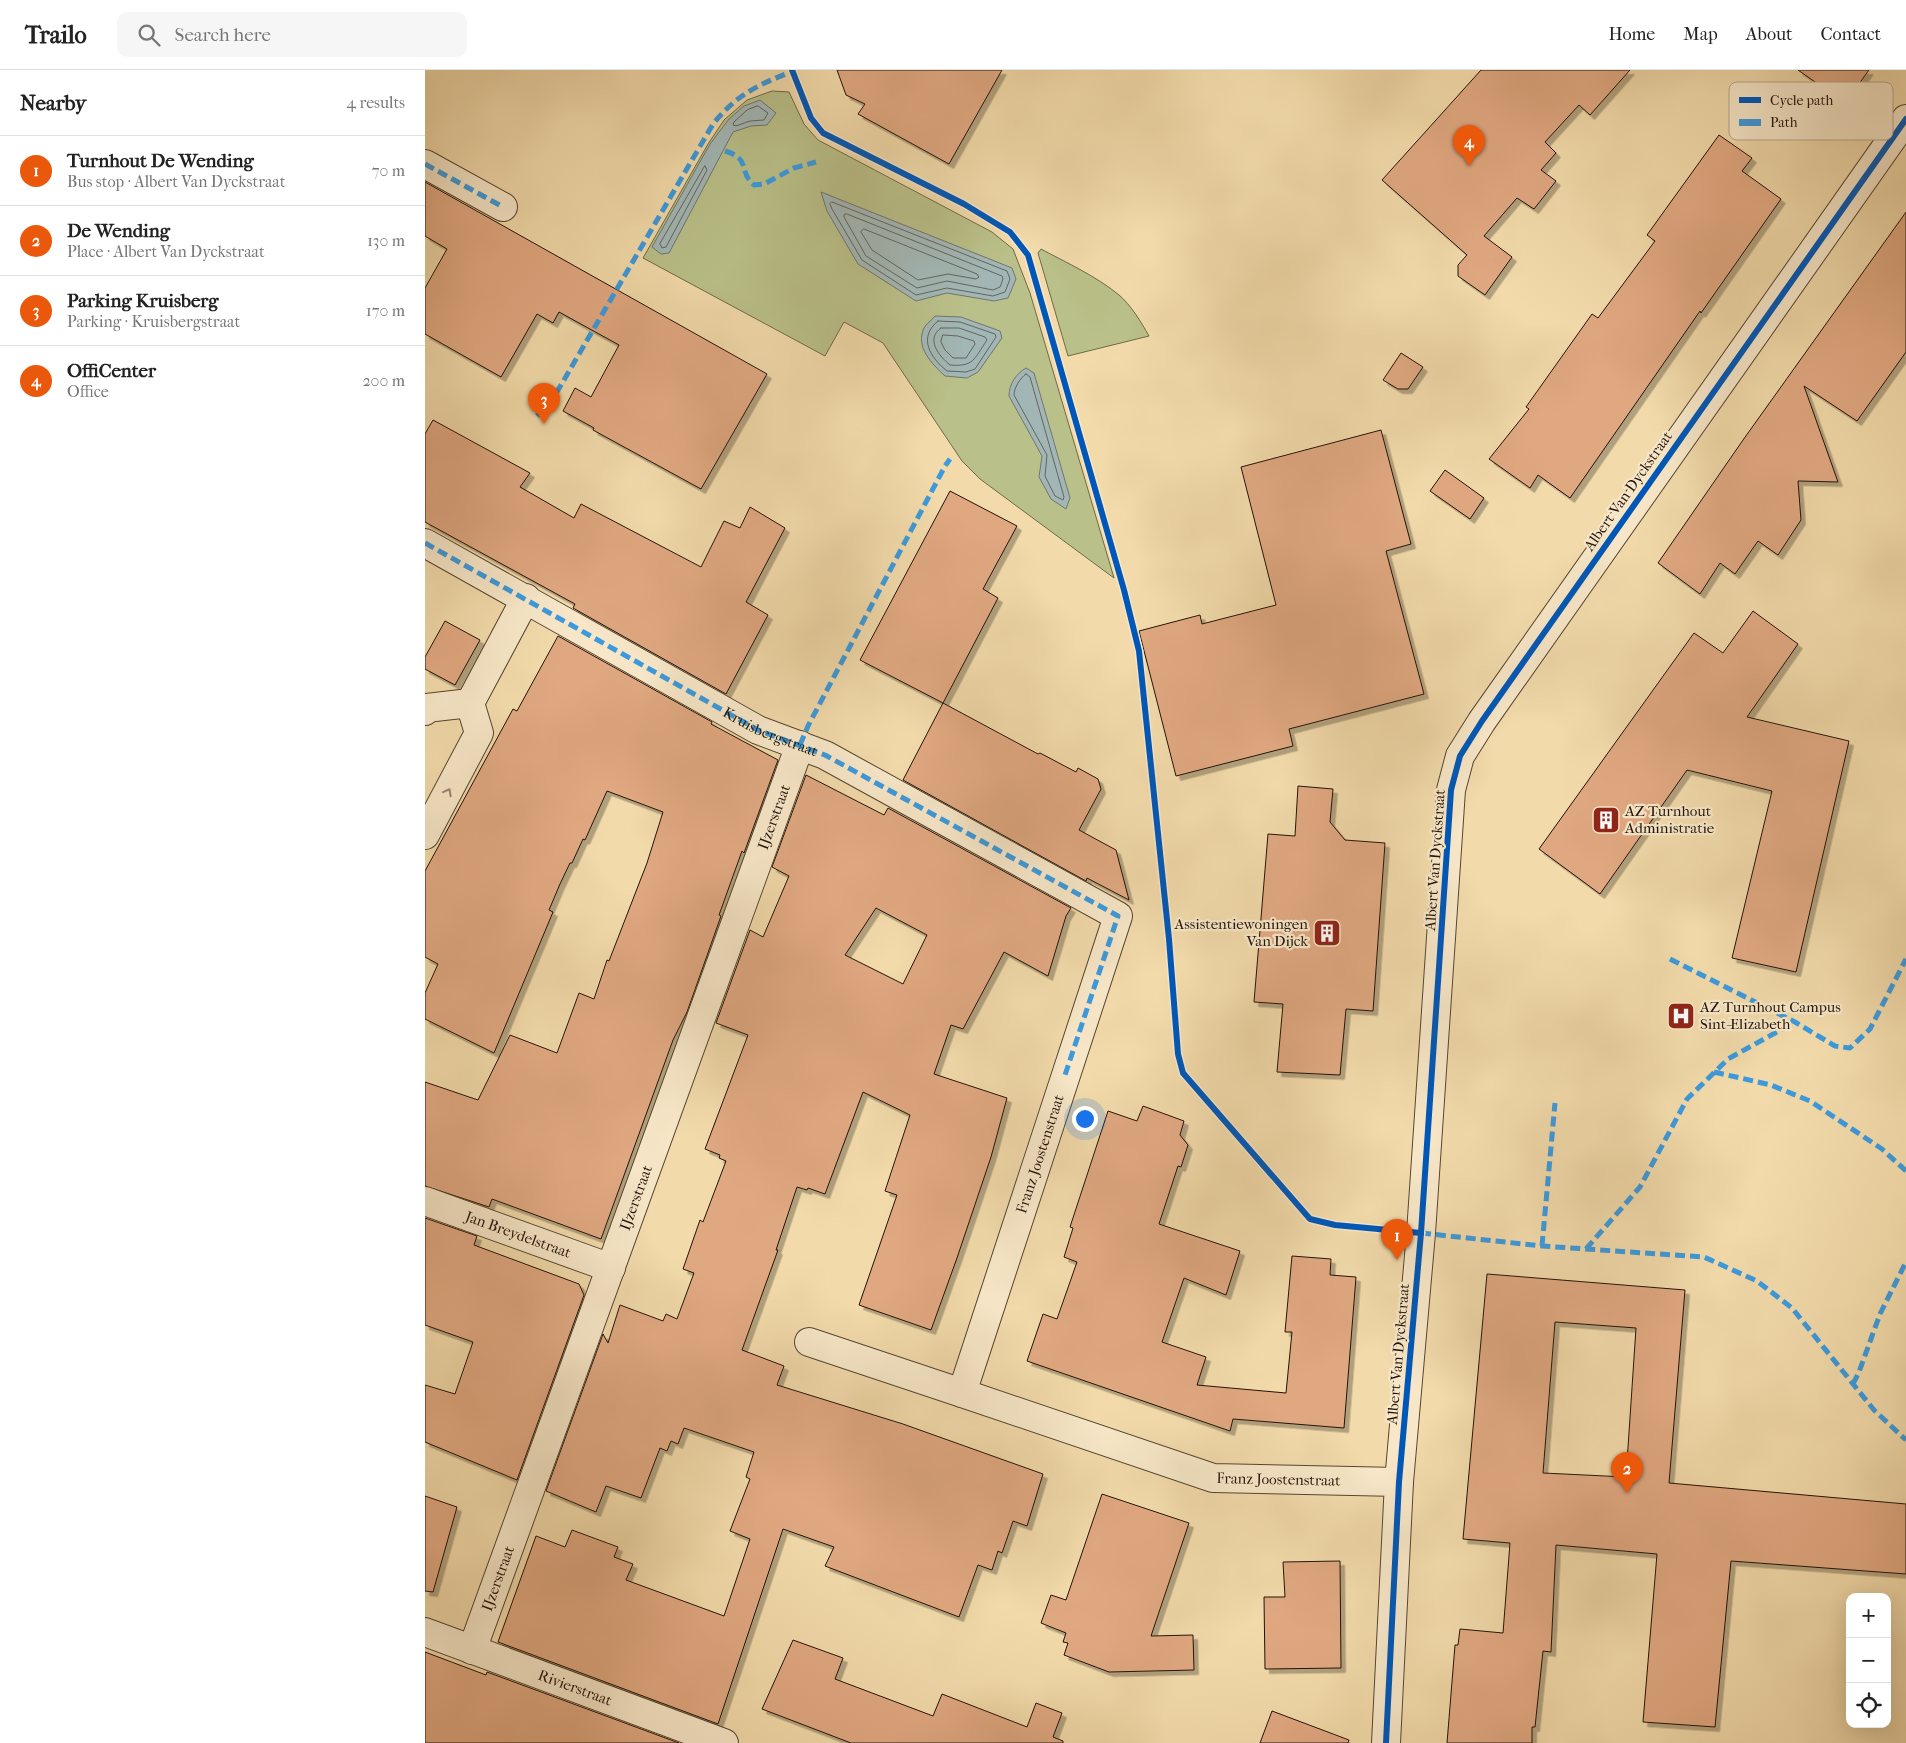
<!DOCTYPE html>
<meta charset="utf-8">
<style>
body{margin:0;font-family:"IM FELL French Canon",serif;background:#f6f6f6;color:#222}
.controls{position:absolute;right:15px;bottom:15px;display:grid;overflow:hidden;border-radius:10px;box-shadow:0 5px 20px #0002}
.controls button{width:45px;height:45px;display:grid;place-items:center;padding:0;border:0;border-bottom:1px solid #e0e0e0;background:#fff;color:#222;font:25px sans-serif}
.you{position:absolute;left:659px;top:1048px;width:18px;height:18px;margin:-12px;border:4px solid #fff;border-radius:50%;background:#1a73e8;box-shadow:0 0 0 8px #1a73e833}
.badge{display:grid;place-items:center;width:32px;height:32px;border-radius:50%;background:#ea580c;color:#fff;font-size:16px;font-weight:700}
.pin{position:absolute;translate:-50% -41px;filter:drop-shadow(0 1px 2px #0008)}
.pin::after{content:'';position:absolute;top:26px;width:18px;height:15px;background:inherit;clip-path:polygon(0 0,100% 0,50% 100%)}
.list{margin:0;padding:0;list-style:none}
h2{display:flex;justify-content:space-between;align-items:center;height:65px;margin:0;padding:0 20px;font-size:21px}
h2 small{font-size:16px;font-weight:400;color:#767676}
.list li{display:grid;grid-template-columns:32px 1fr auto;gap:15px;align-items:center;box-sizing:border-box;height:70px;padding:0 20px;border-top:1px solid #e0e0e0}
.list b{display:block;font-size:19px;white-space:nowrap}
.list p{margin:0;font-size:16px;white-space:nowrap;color:#767676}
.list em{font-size:16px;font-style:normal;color:#767676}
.icon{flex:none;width:28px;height:28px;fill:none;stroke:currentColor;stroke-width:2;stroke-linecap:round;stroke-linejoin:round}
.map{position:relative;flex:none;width:1481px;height:1673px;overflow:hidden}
header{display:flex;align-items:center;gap:30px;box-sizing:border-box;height:70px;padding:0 25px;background:#fff;border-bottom:1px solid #e0e0e0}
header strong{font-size:24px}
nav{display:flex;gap:28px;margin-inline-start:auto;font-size:18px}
.search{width:350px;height:45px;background:#f6f6f6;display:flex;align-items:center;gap:12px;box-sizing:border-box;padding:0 18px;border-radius:10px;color:#767676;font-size:19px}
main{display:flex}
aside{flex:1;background:#fff}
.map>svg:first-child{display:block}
</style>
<header>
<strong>Trailo</strong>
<div class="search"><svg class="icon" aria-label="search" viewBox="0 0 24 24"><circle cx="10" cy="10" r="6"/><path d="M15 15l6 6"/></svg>Search here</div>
<nav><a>Home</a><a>Map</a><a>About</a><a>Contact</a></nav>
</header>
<main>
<aside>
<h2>Nearby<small>4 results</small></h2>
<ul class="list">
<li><span class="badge">1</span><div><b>Turnhout De Wending</b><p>Bus stop · Albert Van Dyckstraat</p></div><em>70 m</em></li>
<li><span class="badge">2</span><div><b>De Wending</b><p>Place · Albert Van Dyckstraat</p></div><em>130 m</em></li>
<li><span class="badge">3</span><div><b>Parking Kruisberg</b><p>Parking · Kruisbergstraat</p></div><em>170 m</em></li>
<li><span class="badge">4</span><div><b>OffiCenter</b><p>Office</p></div><em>200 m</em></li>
</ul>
</aside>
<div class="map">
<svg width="1481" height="1673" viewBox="0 0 1481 1673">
<defs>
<filter id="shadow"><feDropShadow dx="4.5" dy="4.5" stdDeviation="0" flood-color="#0004"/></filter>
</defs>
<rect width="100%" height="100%" fill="#f2daaa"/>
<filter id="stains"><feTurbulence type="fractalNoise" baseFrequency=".004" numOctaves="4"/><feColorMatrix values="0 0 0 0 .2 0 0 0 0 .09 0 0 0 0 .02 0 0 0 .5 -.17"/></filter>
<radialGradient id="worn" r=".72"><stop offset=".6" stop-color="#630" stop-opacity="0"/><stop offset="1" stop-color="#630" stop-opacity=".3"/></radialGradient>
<g fill="#bac089" stroke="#6e6a49">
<path d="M347 21 364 22 379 54 393 70 567 162 588 179 605 223 689 508 555 409 537 391 458 273 419 252 400 286 218 188 283 74 299 50 322 30Z"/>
<path d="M616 179C642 193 671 206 694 225 706 235 716 252 724 266L643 286 613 183Z"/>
</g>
<g fill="#a2b7b5" stroke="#6f7570">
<path d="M335 30 351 43 342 55 326 56 308 62 244 183 236 184 227 177 285 74 304 49 319 36Z"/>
<path d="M396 122 587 198 591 209 583 228 569 231 522 223 491 231 433 194 402 141Z"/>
<path d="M510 246 536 247 575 261 577 268 553 302 542 308 520 306C507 294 490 277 499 258 501 254 507 250 510 246Z"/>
<path d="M601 298 609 303 645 428 641 439 626 429 614 407 617 386 584 326C584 314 591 304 601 298Z"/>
</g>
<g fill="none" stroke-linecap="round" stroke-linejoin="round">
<g stroke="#62655f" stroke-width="1">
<path d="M333 36 343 43 339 50 325 51 311 56 308 55 309 52 322 40Z"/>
<path d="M280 96 282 100 241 177 237 178 235 174Z"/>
<path d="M407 132 582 201 585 209 580 222 568 226 522 218 491 225 437 190 407 139 405 134Z"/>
<path d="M422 144 577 206 578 209 575 217 568 220 522 211 492 218 441 186 419 147V145Z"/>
<path d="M439 159 552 204 554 207 551 209 523 204 493 210 447 180 436 162Z"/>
<path d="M513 251 535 252 570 264 571 267 550 299 541 302 522 301C506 288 492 268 513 251Z"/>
<path d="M516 258H534L560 267 562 270C549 289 549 297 525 295 514 286 500 269 516 258Z"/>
<path d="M518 265 533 266 549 271 550 274 541 288H528L520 280 516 272Z"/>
<path d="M601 304 605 307 639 427 638 430 630 426 620 406 622 385 589 325C589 318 595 308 601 304Z"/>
</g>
</g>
<g fill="#e0a881" stroke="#221309" fill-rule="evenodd" filter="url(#shadow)">
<path d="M412 0H577L524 94 433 44 440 34 421 25Z"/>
<path d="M1056 0H1205L1165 45 1154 35 1120 72 1131 83 1116 100 1131 111 1109 139 1092 128 1059 166 1087 187 1060 225 1033 206V195L1042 185 957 110Z"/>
<path d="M1373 0H1444L1420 33Z"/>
<path d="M1294 65 1327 88 1317 101 1356 129 1276 243 1275 241 1145 428 1113 405 1105 418 1064 389 1104 339 1101 337 1167 244 1173 248 1230 171 1222 165Z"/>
<path d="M0 112 342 304 276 419 168 360 169 358 138 341 150 318 166 327 194 275 134 242 128 253 112 244 76 307 0 264V218L22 179 0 166Z"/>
<path d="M1481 142V282L1432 351 1379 316 1413 412 1373 411 1376 450 1353 485 1333 471 1310 504 1295 493 1275 524 1233 493 1318 370Z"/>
<path d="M976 283 998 297 983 319H973L958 310Z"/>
<path d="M8 350 105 403 95 417 149 448 156 434 276 497 299 451 315 458 325 437 360 458 321 532 343 545 301 624 148 538 150 534 0 452V364Z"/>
<path d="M956 360 986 474 961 481 999 624 864 659 868 676 751 706 714 561 775 545 777 554 851 535 816 397Z"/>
<path d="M1020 400 1059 428 1045 449 1005 421Z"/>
<path d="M525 421 592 456 558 519 573 528 518 633 435 590Z"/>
<path d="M1328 541 1373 574 1322 647 1424 671 1371 902 1307 888 1347 721 1262 700 1175 824 1114 779 1269 563 1298 583Z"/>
<path d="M20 551 55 570 30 615 0 599V587Z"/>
<path d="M133 566 287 652 286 654 353 690 319 783 317 781 294 845 296 846 262 942 248 970 176 1169 67 1129 64 1137 0 1116V1012L53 1030 85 965 132 983 154 923 169 929 182 890 184 891 222 793 238 742 182 721 160 770 158 769 147 793H145L135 814 124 840 128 842 69 983 0 949V923L13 894 0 887V801L88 639 92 641Z"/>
<path d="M518 633 613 684 615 683 651 702 653 698 673 709 676 719 654 760 691 780 704 830 662 808 661 811 478 710Z"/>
<path d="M381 705 459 745 463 738 646 838 641 846 623 906 579 882 538 959 526 955 509 1004 582 1028 566 1087 532 1188 506 1260 434 1235 472 1125 460 1121 485 1045 438 1022 400 1124 383 1118 382 1120 372 1117 351 1180H353L317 1280 359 1296 352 1315 478 1354 618 1404 602 1456 588 1451 577 1483 573 1481 567 1500 553 1495 534 1547 400 1496 409 1477 358 1459 293 1654 73 1572 111 1466 140 1477 147 1460 193 1477 189 1487 208 1494 201 1510 299 1546 325 1469 305 1461 325 1409 321 1407 329 1382 259 1358 253 1374 246 1371 242 1381 235 1378 216 1428 181 1416 171 1442 121 1421 178 1264 183 1273 195 1235 238 1251 241 1244 252 1249 269 1203 258 1199 275 1150 278 1152 301 1091 294 1088 295 1085 280 1079 323 965 291 953 325 860 338 867 364 806 347 797ZM451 838 502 865 478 914 420 885Z"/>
<path d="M873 716 908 719 905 752 920 770 960 773 948 941 921 939 915 1005 852 1002 858 934 829 932 843 764 870 766Z"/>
<path d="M718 1036 759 1051 755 1065 763 1075 756 1097 753 1096 734 1154 815 1181 801 1225 759 1208 737 1272 781 1287 772 1315 861 1323 867 1262H860L867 1186 906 1189 905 1205 931 1207 919 1358 808 1349 805 1361 602 1291 618 1244 632 1249 652 1192 639 1187 648 1158 645 1157 683 1041 712 1051Z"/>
<path d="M0 1148 52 1166 49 1175 154 1214 159 1225 92 1410 0 1372V1315L30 1324 48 1272 0 1255Z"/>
<path d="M1062 1204 1260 1220 1244 1413 1481 1434V1504L1306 1491 1290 1657 1218 1652 1232 1484 1131 1475 1126 1582 1118 1581 1110 1657H1107V1673H1022L1030 1575H1033L1035 1559 1078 1563 1085 1473 1038 1469ZM1130 1252 1211 1258 1201 1407 1118 1403Z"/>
<path d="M677 1424 764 1453 726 1566 768 1565 769 1600 684 1602 639 1585 643 1573 638 1572 641 1563 616 1553 626 1525 641 1530Z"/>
<path d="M0 1426 32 1437 8 1522 0 1521Z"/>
<path d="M915 1491 916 1598 840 1599 839 1527H860L858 1492Z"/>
<path d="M368 1570 418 1588 410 1609 508 1646 517 1624 602 1657 611 1633 637 1643 628 1667 638 1671V1673H426L337 1639Z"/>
<path d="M0 1582 61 1605 62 1602 254 1673H0Z"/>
<path d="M847 1641 924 1670 923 1673H835Z"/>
</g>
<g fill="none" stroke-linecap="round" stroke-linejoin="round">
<g stroke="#564531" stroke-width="30">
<g id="minor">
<path d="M0 94 78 137"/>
<path id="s1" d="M0 473 333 660 400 685 693 846 537 1323 788 1408 974 1412"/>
<path d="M45 633 101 528"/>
<path d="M0 641 1 638 45 633 54 663 0 765"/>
<path id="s2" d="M0 1131 186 1198"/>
<path d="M384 1272 537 1323"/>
<path id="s3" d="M0 1562 299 1673"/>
<path id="s4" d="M47 1580 375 675"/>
<path d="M961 1673 974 1412 996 1163 1026 720 1035 686 1057 651 1481 49"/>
</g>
</g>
<use href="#minor" stroke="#f7e7c8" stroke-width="28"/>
<g stroke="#3c9add" stroke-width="5" stroke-dasharray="10 5" stroke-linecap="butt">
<path d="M300 81C327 89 312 100 329 115L339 114 369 98 391 92"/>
<path d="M0 94 78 137"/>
<path d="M112 346 129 327 288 54C312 24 333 15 368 1"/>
<path id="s5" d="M0 473 333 660 400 685 693 846 639 1008"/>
<path d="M375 675 383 656 520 396 525 389"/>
<path d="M1245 889 1370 952 1410 976 1425 978 1445 959 1481 889"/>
<path d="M1289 1002 1346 1015 1385 1031 1457 1079 1481 1101"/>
<path d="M996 1163 1117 1176 1279 1187 1332 1211 1367 1238 1449 1340 1481 1370"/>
<path d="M1117 1176 1130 1033"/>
<path d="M1161 1179 1215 1117 1262 1029 1303 989 1370 952"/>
<path d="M1428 1314 1434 1302 1455 1244 1481 1192"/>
</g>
<g stroke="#f7e7c8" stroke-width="9">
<g id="cycleway">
<path d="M367 0 386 48 398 63 539 134 585 162 603 185 699 520 714 581 744 869 753 984 758 1003 885 1149 910 1155 996 1163"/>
<path d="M961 1673 974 1412 996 1163 1026 720 1035 686 1057 651 1481 49"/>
</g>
</g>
<use href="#cycleway" stroke="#0057b8" stroke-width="6"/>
</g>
<defs><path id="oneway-chevron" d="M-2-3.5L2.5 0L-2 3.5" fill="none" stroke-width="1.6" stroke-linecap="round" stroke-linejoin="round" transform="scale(1.25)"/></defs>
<use stroke="#978872" href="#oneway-chevron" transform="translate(23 722) rotate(-62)"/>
<defs>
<g id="building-square" transform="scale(1.4375)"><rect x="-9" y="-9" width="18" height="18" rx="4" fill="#8f2418" stroke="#f7e7c8"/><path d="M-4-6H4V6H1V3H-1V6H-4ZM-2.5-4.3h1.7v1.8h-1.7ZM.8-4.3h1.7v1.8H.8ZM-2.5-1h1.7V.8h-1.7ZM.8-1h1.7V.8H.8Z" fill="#fff"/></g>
<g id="hospital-square" transform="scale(1.4375)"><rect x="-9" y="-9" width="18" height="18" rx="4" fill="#8f2418" stroke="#f7e7c8"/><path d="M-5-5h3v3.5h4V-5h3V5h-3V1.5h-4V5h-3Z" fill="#fff"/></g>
</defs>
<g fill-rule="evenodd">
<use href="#building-square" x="1181" y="750"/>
<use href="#building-square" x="902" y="863"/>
<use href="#hospital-square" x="1256" y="946"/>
</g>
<g text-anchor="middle" stroke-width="4.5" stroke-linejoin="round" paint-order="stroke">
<g font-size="15" fill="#221309" stroke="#f7e7c8">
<text transform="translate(1203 421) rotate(-55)" y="5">Albert Van Dyckstraat</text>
<text dy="5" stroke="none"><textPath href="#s5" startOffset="394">Kruisbergstraat</textPath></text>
<text dy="5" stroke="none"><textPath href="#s4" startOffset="886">IJzerstraat</textPath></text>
<text transform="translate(1010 790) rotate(-86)" y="5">Albert Van Dyckstraat</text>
<text transform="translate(615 1084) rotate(-72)" y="5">Franz Joostenstraat</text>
<text dy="5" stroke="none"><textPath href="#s4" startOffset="481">IJzerstraat</textPath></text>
<text dy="5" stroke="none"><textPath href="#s2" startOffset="99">Jan Breydelstraat</textPath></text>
<text transform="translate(973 1284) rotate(-85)" y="5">Albert Van Dyckstraat</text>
<text dy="5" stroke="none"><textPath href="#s1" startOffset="1620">Franz Joostenstraat</textPath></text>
<text dy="5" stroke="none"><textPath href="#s4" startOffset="76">IJzerstraat</textPath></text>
<text dy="5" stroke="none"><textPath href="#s3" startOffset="160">Rivierstraat</textPath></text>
</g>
<g font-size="15" fill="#221309" stroke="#f7e7c8" text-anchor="start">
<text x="1200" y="746">AZ Turnhout<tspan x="1200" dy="17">Administratie</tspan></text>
<text x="883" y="859" text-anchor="end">Assistentiewoningen<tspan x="883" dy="17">Van Dijck</tspan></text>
<text x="1275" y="942">AZ Turnhout Campus<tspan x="1275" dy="17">Sint-Elizabeth</tspan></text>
</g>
</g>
<rect x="1304" y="12" width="164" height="58" rx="8" fill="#f7e7c8" stroke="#b7a78f" stroke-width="1"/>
<rect x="1314" y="27" width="22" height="6" fill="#0057b8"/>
<rect x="1314" y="49" width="22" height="7" fill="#3c9add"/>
<g font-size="14" fill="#221309">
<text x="1345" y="35">Cycle path</text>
<text x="1345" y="57">Path</text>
</g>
<rect width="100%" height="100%" filter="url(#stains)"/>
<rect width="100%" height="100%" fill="url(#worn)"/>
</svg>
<div class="controls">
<button>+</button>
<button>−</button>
<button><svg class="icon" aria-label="locate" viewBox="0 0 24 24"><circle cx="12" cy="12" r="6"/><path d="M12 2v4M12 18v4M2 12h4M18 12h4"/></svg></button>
</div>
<div class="you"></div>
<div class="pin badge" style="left:972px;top:1190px">1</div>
<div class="pin badge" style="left:1202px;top:1423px">2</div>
<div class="pin badge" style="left:119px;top:354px">3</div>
<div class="pin badge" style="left:1044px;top:96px">4</div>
</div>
</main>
